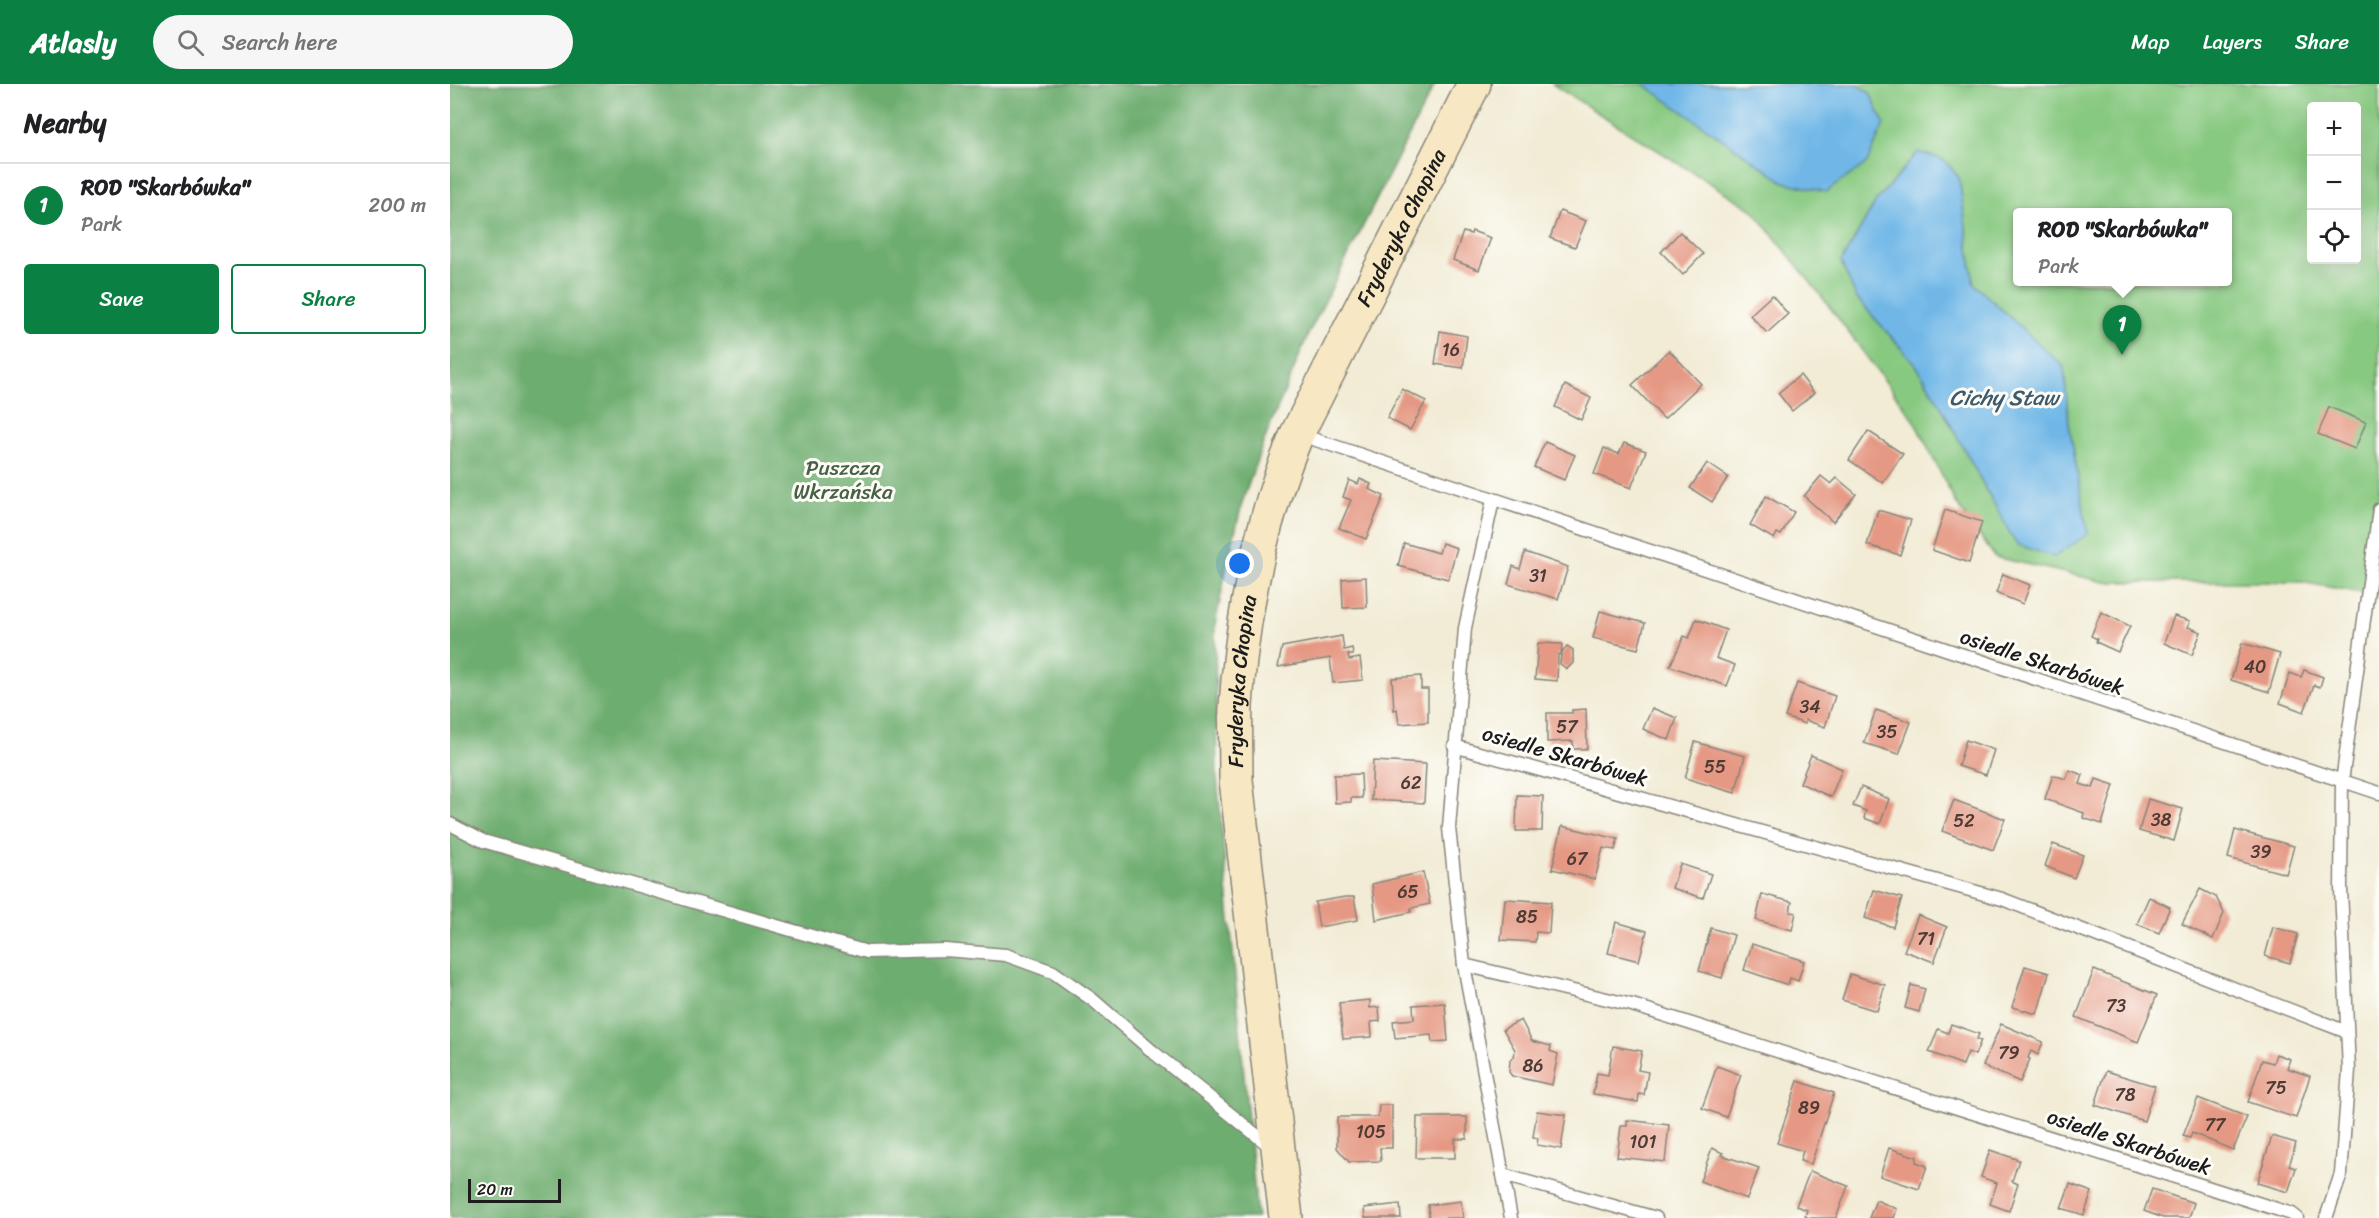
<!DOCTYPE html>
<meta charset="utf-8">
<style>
body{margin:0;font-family:Sriracha,sans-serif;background:#f6f6f6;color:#202124}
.controls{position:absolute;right:18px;top:18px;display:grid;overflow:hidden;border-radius:6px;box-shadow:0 6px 24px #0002}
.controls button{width:54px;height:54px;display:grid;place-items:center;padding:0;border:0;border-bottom:2px solid #e0e0e0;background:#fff;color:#202124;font:30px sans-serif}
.scale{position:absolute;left:18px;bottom:15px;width:93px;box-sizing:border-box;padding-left:6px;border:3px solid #1c1c1c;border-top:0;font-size:16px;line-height:21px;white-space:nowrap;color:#1c1c1c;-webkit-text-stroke:4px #fdfcf7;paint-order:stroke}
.you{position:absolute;left:790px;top:480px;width:21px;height:21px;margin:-15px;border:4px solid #fff;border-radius:50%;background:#1a73e8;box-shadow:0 0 0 9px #1a73e833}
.badge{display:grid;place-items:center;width:39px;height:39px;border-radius:50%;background:#0b8043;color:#fff;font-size:20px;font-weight:700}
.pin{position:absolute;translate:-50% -50px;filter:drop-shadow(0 2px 3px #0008)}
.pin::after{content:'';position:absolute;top:32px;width:21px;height:18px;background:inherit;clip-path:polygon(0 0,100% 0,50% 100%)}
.popup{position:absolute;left:1563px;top:124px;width:219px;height:78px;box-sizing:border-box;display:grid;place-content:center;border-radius:6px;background:#fff;filter:drop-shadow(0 2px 4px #0005);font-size:20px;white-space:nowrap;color:#757577}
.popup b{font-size:22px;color:#202124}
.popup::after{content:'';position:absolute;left:50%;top:100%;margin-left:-12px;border:12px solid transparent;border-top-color:#fff}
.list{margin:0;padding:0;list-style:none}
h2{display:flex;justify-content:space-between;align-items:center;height:78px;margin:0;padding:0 24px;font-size:26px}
h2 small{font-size:20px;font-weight:400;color:#757577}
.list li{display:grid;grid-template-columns:39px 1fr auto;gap:18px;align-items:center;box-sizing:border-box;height:84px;padding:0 24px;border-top:2px solid #e0e0e0}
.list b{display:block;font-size:22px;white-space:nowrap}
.list p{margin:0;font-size:20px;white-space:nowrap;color:#757577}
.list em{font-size:20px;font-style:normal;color:#757577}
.actions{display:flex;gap:12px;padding:18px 24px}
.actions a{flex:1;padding:14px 0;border:2px solid #0b8043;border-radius:6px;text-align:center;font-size:21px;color:#0b8043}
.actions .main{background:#0b8043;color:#fff}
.icon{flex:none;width:33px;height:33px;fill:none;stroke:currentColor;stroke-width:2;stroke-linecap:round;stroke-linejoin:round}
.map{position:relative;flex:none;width:1929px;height:1134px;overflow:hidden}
header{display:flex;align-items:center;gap:36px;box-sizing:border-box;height:84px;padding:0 30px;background:#0b8043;color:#fff}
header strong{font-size:28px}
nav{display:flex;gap:33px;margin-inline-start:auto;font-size:21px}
.search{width:420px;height:54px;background:#f6f6f6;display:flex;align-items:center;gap:15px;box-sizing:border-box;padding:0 21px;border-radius:33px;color:#757577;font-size:22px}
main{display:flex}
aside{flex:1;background:#fff}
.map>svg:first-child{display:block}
</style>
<header>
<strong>Atlasly</strong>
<div class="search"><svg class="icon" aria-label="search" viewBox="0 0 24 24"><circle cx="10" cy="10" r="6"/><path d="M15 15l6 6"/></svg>Search here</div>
<nav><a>Map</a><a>Layers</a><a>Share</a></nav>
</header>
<main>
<aside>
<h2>Nearby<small></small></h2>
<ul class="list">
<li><span class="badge">1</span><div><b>ROD &quot;Skarbówka&quot;</b><p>Park</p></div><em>200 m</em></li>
</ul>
<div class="actions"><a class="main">Save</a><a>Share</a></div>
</aside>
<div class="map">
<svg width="1929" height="1134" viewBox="0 0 1929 1134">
<rect width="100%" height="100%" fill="#fdfcf7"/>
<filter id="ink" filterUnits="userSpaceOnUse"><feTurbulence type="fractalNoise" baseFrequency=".0167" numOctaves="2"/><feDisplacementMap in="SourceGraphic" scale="12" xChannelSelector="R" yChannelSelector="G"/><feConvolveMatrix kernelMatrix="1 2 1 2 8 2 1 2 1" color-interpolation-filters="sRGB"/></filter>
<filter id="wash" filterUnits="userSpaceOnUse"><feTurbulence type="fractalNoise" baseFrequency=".008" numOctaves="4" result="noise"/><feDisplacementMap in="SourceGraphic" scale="24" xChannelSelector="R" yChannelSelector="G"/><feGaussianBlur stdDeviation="1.35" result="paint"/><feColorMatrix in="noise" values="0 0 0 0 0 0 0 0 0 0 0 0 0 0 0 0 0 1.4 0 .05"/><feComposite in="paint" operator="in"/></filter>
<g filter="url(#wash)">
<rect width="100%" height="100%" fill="#f2ecd6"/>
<path fill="#88c981" stroke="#52724e" stroke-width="1.5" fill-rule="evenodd" d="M1102 0H1929V512L1851 498H1655L1545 473 1506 419 1462 333 1369 209 1303 126ZM1862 22H1906V176H1862ZM1567 128H1777V198H1567Z"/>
<path fill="#6ead6f" stroke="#456446" stroke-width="1.5" d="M0 0H985L858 251 812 362 793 416 779 472 765 541 767 692 807 1134H0Z"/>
<g fill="#6fb7e7" stroke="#466a82" stroke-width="1.5">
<path d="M1193 0H1407L1420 9 1434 40 1417 79 1376 108 1334 98Z"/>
<path d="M1468 68 1494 76 1509 93 1524 200 1614 283 1619 340 1638 450 1604 473 1566 460 1485 312 1466 281 1406 213 1391 178 1427 116Z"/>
</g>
<g id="blocks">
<g fill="#e59883">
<path d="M1110 127 1136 137 1125 163 1100 154Z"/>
<path d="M1022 147 1041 154 1029 186 1003 176 1013 148 1021 150Z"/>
<path d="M1230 148 1253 170 1233 191 1211 168Z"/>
<path d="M1322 211 1338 230 1317 249 1300 231Z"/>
<path d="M990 247 1017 252 1013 284 985 280Z"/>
<path d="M1219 266 1251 300 1214 335 1182 301Z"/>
<path d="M1350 291 1364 309 1342 327 1328 309Z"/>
<path d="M1115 301 1141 314 1131 336 1105 323Z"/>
<path d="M952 305 976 317 960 346 937 334Z"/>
<path d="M1879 323 1916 338 1905 365 1868 350Z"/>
<path d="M1418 347 1453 370 1433 399 1399 376Z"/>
<path d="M1095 358 1125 371 1114 396 1084 383Z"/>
<path d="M1174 359 1196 367 1181 404 1144 390 1154 364 1169 370Z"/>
<path d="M1257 379 1278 393 1262 418 1240 404Z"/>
<path d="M1371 392 1381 400 1387 394 1406 410 1383 438 1354 412Z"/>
<path d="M910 395 921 400 919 405 934 412 916 455 889 444 901 416 893 413 899 396 908 400Z"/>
<path d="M1316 412 1344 428 1331 451 1327 449 1324 455 1300 441Z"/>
<path d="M1428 426 1461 436 1450 471 1417 461Z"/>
<path d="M1495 426 1532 438 1519 479 1482 466Z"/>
<path d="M954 459 989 469 992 459 1007 464 998 495 948 482Z"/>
<path d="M1075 468 1118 483 1108 515 1058 500 1063 482 1070 485Z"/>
<path d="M1553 490 1580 501 1573 520 1546 509Z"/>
<path d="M916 493 917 523 893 524 892 495Z"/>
<path d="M1150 527 1195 539 1188 565 1143 554Z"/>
<path d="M1651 528 1680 542 1668 568 1646 558 1647 555 1641 552Z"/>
<path d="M1724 532 1740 537 1738 543 1751 548 1742 571 1714 559Z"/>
<path d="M1246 535 1276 546 1266 574 1285 581 1277 602 1220 582 1234 552 1239 554Z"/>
<path d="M892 552 894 566 902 564 903 571H898L899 576 910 574 913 596 883 599 880 574 828 583 832 563Z"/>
<path d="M1088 559 1112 560 1111 570 1117 562 1123 566V579L1117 585 1110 580 1111 571 1108 570 1107 597 1085 595Z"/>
<path d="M1792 559 1830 570 1819 608 1781 596Z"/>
<path d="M1854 586 1873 593 1870 603 1864 601 1854 628 1830 619 1840 589 1851 593Z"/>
<path d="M971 592V605H978V638L949 640 947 625 944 626 942 594Z"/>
<path d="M1347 599 1385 612 1375 643 1355 636V640L1335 633Z"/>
<path d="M1202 624 1227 634 1219 656 1193 645Z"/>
<path d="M1136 625 1137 665H1123V657L1097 658V629H1122V626Z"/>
<path d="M1426 626 1461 638 1449 670 1414 659Z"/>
<path d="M1516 656 1544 666 1536 691 1508 682Z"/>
<path d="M1245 658 1295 672 1285 709 1235 694Z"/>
<path d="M1361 671 1392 685 1381 713 1350 699Z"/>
<path d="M923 677 976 680 974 719 921 716Z"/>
<path d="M1619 686 1633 691 1630 700 1643 704 1646 695 1664 701 1652 740 1633 734 1634 729 1595 715 1603 691 1616 695Z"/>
<path d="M911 690 912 714H901V718L885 719 884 691Z"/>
<path d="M1411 703 1439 715 1430 740 1414 734 1416 727 1403 722Z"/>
<path d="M1067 711 1093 712 1092 747H1066Z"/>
<path d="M1698 715 1733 725 1724 757 1689 747Z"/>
<path d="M1504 716 1555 735 1543 766 1492 747Z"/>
<path d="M1112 742 1168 755 1165 766 1153 764 1145 795 1102 785Z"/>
<path d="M1785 746 1844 762 1836 790 1778 774Z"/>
<path d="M1603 760 1633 771 1624 794 1595 782Z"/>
<path d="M1230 780 1261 790 1253 814 1222 804Z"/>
<path d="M973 788 980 820 961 824V828L926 836 922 800Z"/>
<path d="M1750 805 1766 813 1774 829 1763 855 1732 840Z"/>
<path d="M1424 806 1452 814 1443 843 1415 834Z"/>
<path d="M1312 810 1342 818 1340 828 1346 829 1342 846 1306 836Z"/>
<path d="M895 813H904L908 836 869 843 865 818Z"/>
<path d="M1699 813 1720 823 1709 849 1687 840Z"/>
<path d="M1055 815 1101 818 1099 849 1086 848 1085 858 1051 856Z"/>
<path d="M1468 831 1497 843 1484 878 1454 867Z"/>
<path d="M1166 838 1197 847 1189 877 1158 869Z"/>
<path d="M1823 843 1848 850 1840 879 1815 872Z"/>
<path d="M1261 844 1284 851 1272 894 1249 887Z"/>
<path d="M1302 860 1354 877 1348 897 1340 894 1338 901 1294 886Z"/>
<path d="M1575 882 1599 889 1587 930 1562 923Z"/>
<path d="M1644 886 1707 911 1688 958 1626 933Z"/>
<path d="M1400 890 1435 901 1427 927 1392 916Z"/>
<path d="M1461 901 1475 905 1469 928 1455 924Z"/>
<path d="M920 916V924L929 923 930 937 921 938 922 953 893 955 889 919Z"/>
<path d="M995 919 998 957 982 958 981 951 945 954 943 937 964 935 963 921Z"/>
<path d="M1071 936 1082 957 1101 962 1100 967 1108 970 1102 1001 1062 992 1059 988 1060 976 1064 973 1065 966 1053 945Z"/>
<path d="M1501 940 1529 950 1527 955 1531 956 1525 971 1518 968 1513 981 1479 968 1488 945 1498 949Z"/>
<path d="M1551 940 1593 958 1588 971 1581 967 1578 974 1580 975 1570 998 1533 982Z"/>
<path d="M1163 962 1192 967 1188 986 1198 988 1194 1011 1189 1010 1188 1018 1143 1010 1147 989 1158 991Z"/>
<path d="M1826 970 1840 975 1837 984 1860 992 1846 1034 1798 1018 1812 976 1823 979Z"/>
<path d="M1267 982 1291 991 1276 1033 1252 1024Z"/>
<path d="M1656 987 1705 1002 1694 1037 1645 1021Z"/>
<path d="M1348 997 1384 1009 1361 1080 1350 1077 1353 1067 1327 1059Z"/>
<path d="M1748 1014 1797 1033 1783 1066 1742 1049 1740 1054 1733 1052Z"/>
<path d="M929 1021H942V1064H930L931 1077 899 1078 887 1064V1033H928Z"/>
<path d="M1087 1027 1116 1031 1111 1065 1087 1061 1088 1054 1083 1053Z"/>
<path d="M967 1033H1017V1055H1005V1074H966Z"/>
<path d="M1177 1036 1219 1041 1215 1078 1167 1073 1171 1042H1177Z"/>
<path d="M1822 1052 1846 1059 1839 1082 1846 1084 1838 1108 1807 1099Z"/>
<path d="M1262 1064 1273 1069 1272 1071 1309 1084 1297 1115 1250 1097Z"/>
<path d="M1439 1064 1467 1073 1466 1078 1477 1082 1469 1105 1430 1092Z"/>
<path d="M1540 1066 1569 1076 1562 1097 1568 1100 1559 1127 1540 1120 1547 1099 1531 1093Z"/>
<path d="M1360 1087 1398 1102 1386 1134H1359L1355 1132 1357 1126 1346 1122Z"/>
<path d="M1620 1100 1642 1108 1634 1131 1611 1124Z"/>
<path d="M1702 1105 1744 1119 1739 1134H1713L1694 1127Z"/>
<path d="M1426 1116 1447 1125 1444 1134H1419Z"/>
<path d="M1011 1117 1013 1134H979L978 1121Z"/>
<path d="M950 1120 951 1134H915L914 1124Z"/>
</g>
</g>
</g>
<g filter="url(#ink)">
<use href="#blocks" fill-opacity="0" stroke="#878479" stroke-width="1.5"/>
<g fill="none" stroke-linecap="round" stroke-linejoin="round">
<g stroke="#878479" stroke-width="15">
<g id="lane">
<path d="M848 350 1929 709"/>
<path d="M1043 416 1015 544 999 744 1014 881 1061 1134"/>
<path d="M1004 662 1552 815 1897 948"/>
<path d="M0 740 33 757 417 868 495 866 556 871 603 888 643 916 702 967 821 1063"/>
<path d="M1014 881 1182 921 1842 1130 1847 1134"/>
<path d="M1053 1091 1206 1134"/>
<path d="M1876 1134 1891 1090 1899 986 1891 805 1892 698 1929 425"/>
</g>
</g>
<g stroke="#878479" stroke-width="36">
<g id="secondary">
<path id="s1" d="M836 1134 786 696C786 672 785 647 786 622 792 529 811 436 847 350L1024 0"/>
</g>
</g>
<use href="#lane" stroke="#fff" stroke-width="12"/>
<use href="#secondary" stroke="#f7e8c3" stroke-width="33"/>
</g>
</g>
<g text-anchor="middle" stroke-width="6" stroke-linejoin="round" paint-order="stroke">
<g font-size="18" fill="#4e3b36">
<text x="1001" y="272">16</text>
<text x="1088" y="498">31</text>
<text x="1805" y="589">40</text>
<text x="1360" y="629">34</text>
<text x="1117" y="649">57</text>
<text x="1437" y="654">35</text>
<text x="1265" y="689">55</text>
<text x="961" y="705">62</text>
<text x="1711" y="742">38</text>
<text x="1514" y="743">52</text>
<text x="1811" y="774">39</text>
<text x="1127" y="781">67</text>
<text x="958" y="814">65</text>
<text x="1077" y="839">85</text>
<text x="1476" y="861">71</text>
<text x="1666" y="928">73</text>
<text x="1559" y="975">79</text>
<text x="1083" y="988">86</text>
<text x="1826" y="1010">75</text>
<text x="1675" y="1017">78</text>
<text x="1359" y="1030">89</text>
<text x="1765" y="1047">77</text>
<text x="921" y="1054">105</text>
<text x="1193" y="1064">101</text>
</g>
<g font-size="21" fill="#1c1c1c" stroke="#fdfcf7">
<text dy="7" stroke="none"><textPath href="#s1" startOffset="1026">Fryderyka Chopina</textPath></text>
<text transform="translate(1592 578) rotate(18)" y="7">osiedle Skarbówek</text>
<text dy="7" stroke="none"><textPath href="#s1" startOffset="540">Fryderyka Chopina</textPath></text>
<text transform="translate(1115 672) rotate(16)" y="7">osiedle Skarbówek</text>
<text transform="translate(1679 1058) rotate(18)" y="7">osiedle Skarbówek</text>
</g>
<g font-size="21" fill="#476144" stroke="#fdfcf7">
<text x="393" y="391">Puszcza<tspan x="393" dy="24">Wkrzańska</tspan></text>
</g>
<g font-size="22" font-style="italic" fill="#3d5a6d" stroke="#fdfcf7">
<text x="1554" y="321">Cichy Staw</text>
</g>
</g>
</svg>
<div class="controls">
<button>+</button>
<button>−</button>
<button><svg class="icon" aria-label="locate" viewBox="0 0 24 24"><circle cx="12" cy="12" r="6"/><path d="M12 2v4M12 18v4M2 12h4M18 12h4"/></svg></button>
</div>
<div class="scale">20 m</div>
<div class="you"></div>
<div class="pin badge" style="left:1672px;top:271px">1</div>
<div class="popup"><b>ROD &quot;Skarbówka&quot;</b>Park</div>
</div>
</main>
